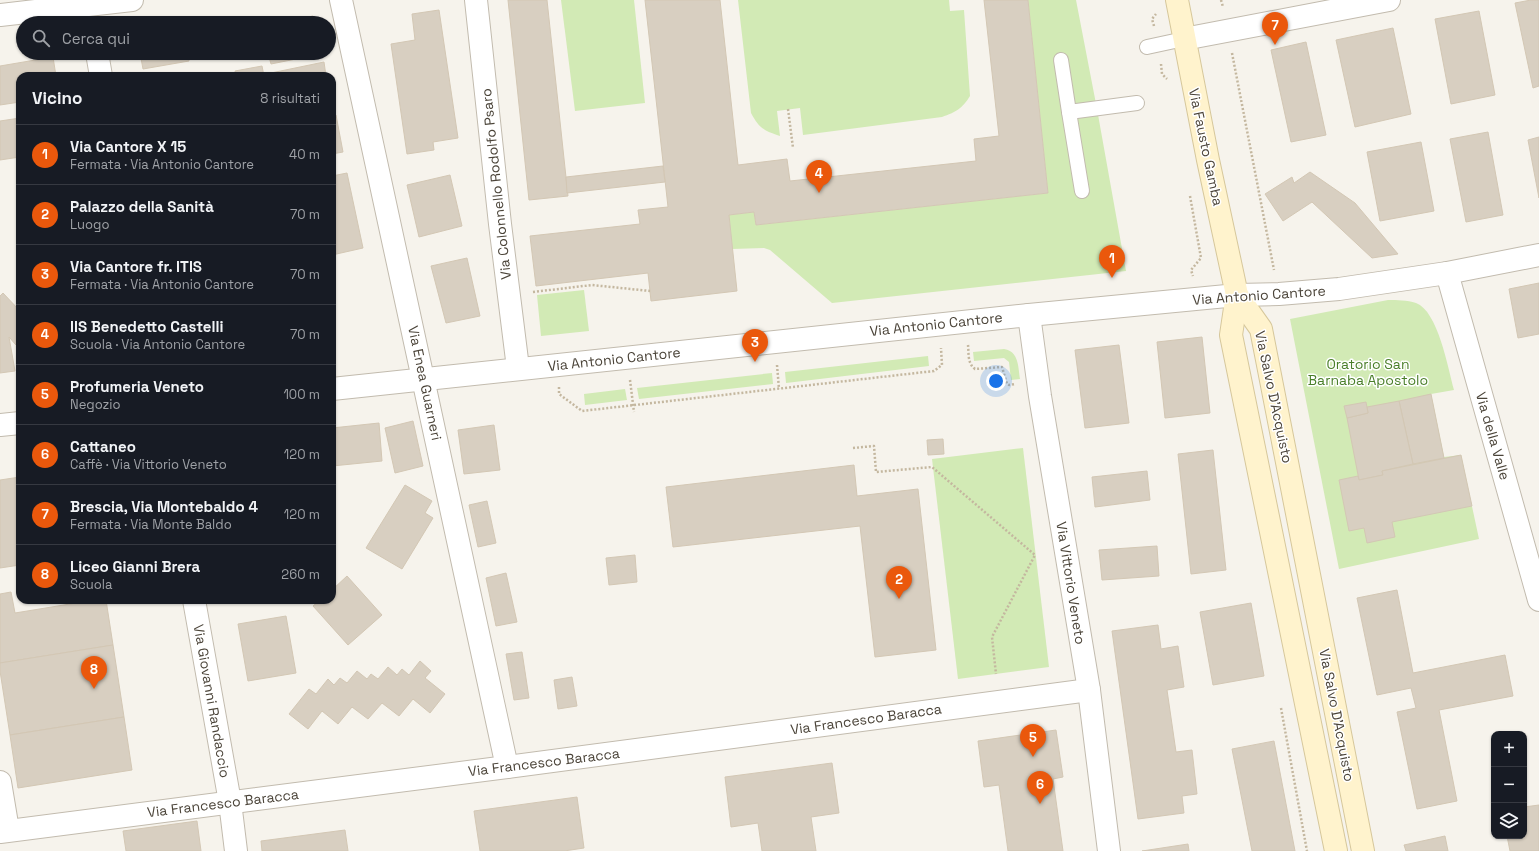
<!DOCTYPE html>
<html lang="it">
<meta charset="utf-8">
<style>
body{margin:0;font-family:"Space Grotesk",sans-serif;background:#242831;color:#f1f3f6}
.controls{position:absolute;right:12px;bottom:12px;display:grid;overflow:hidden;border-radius:8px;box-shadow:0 1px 3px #0004}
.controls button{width:36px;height:36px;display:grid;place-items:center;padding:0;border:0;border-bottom:1px solid #363941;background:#171b24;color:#f1f3f6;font:20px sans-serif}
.you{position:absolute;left:996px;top:381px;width:14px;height:14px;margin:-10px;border:3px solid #fff;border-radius:50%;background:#1a73e8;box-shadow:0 0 0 6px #1a73e833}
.badge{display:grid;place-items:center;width:26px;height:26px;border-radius:50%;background:#ea580c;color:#fff;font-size:13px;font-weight:700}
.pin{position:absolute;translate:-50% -33px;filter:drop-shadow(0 1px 2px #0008)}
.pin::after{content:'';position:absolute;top:21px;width:14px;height:12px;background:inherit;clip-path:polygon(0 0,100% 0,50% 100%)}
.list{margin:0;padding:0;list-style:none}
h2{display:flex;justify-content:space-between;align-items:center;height:52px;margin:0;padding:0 16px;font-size:17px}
h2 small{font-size:13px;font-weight:400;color:#9ea1a6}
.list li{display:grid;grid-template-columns:26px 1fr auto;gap:12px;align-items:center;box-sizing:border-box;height:60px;padding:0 16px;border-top:1px solid #363941}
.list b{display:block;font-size:15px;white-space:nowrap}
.list p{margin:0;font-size:13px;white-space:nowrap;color:#9ea1a6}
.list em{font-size:13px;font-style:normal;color:#9ea1a6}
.icon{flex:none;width:22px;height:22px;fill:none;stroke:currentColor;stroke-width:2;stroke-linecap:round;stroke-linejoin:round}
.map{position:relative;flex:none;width:1539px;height:851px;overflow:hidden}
.search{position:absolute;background:#171b24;box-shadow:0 1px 3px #0004;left:16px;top:16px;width:320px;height:44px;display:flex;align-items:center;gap:10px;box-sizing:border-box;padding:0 14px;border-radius:22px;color:#9ea1a6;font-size:15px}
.panel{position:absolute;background:#171b24;box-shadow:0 1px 3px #0004;left:16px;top:72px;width:320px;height:532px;border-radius:12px}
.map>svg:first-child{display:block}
</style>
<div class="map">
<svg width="1539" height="851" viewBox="0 0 1539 851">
<rect width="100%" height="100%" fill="#f6f3ec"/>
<g fill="#d2eab5">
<path d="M561 0H634L645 103 575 111Z"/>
<path d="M738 0H949L950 11 964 10 970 96C962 109 956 112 942 117L803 135 800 108 777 111 780 136C764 131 759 128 751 113Z"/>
<path d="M1028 0H1076L1097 109 1126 271 832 303 770 250 764 248 732 249 729 215 754 212 756 225 1048 193Z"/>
<path d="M584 290 589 331 541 336 537 295Z"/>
<path d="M1388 300C1397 300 1407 300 1416 303 1438 311 1448 368 1454 390L1431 394 1444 457 1461 455 1479 539 1339 569 1290 319Z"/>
<path d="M1004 349C1019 351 1018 367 1020 379L1011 380 1009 362 1004 358 974 361 973 352Z"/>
<path d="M928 356 929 366 786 383 785 372Z"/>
<path d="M772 373 773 384 639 399 637 388Z"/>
<path d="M625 389 627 400 585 405 584 394Z"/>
<path d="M1023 448 1049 667 958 679 932 459Z"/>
</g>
<g fill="#d8cfc1" stroke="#d3c7b4">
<path d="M508 0H547L568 196 529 200Z"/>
<path d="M645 0H720L738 165 787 159 790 181 976 161 974 139 999 136 984 0H1028L1048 193 756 225 754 212 729 215 737 291 651 301 648 273 536 286 530 236 640 224 638 210 668 207Z"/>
<path d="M1531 0H1539V86L1533 88 1515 3Z"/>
<path d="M439 10 458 138 433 142 434 150 407 154 391 44 415 40 412 14Z"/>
<path d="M1479 11 1495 95 1451 104 1435 19Z"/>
<path d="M313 16 314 23H278Z"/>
<path d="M1393 28 1411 114 1355 127 1336 40Z"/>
<path d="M1306 42 1326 135 1291 142 1271 50Z"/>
<path d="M140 53H188L189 61 143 69Z"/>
<path d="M268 53H320L321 54 271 64Z"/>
<path d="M53 57 56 76H20V102L0 105V66Z"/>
<path d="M324 62 326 76H272L271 73Z"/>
<path d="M262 66 264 76H236L235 71Z"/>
<path d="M336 115 343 152 332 154V116Z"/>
<path d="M20 118V157L0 160V121Z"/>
<path d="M1488 132 1503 215 1466 222 1450 139Z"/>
<path d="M1539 137V198L1528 140Z"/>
<path d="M1421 142 1434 211 1380 221 1367 152Z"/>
<path d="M663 166 665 182 567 193 566 177Z"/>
<path d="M1310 172 1355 203 1398 254 1372 258 1312 202 1283 221 1265 194 1292 177 1294 183Z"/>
<path d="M347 173 363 248 332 255V176Z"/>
<path d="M450 175 462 226 419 237 407 185Z"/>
<path d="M467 258 480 316 446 323 431 266Z"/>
<path d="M1539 283V334L1518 338 1509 289Z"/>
<path d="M3 293 20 311V341L16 345 9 337 15 371 0 373V296Z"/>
<path d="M1202 337 1210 413 1165 418 1157 342Z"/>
<path d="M1119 345 1129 423 1085 428 1075 350Z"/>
<path d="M1431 394 1444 458 1413 464 1399 401Z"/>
<path d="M1399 401 1413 464 1382 471 1383 475 1359 480 1347 418 1368 413 1367 407Z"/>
<path d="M1366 402 1368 413 1347 418 1344 406Z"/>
<path d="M413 421 423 466 395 473 385 428Z"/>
<path d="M379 423 382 461 332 466V428Z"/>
<path d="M494 425 500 470 464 474 458 430Z"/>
<path d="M943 439 944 454 928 455 927 440Z"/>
<path d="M1213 450 1226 570 1191 574 1178 454Z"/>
<path d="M1461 455 1472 506 1392 522 1395 537 1367 543 1364 528 1349 531 1339 480 1358 476 1359 480 1383 475 1382 471Z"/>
<path d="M854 465 857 496 918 489 936 650 875 657 860 526 673 547 666 487Z"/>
<path d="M1147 471 1150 500 1095 507 1092 477Z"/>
<path d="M20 477V565L0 568V480Z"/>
<path d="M405 485 432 501 425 513 433 518 402 569 366 548Z"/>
<path d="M487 501 496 543 478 547 469 505Z"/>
<path d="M1157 546 1159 576 1102 580 1099 550Z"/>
<path d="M635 555 637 582 609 585 606 558Z"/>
<path d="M506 573 517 622 496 626 486 578Z"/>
<path d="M347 576 382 615 348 645 313 606 320 600H332V590Z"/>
<path d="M1397 590 1413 673 1505 655 1513 696 1439 710 1457 801 1417 809 1397 712 1416 708 1411 688 1377 695 1357 598Z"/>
<path d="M11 592 15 613 76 603 75 600H106L113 645 0 663V594Z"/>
<path d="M1251 603 1264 676 1213 685 1200 612Z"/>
<path d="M286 616 296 673 248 681 238 624Z"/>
<path d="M1158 625 1161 649 1178 646 1184 687 1167 690 1176 752 1192 750 1197 794 1182 796 1184 813 1138 819 1112 631Z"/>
<path d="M113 645 124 717 10 735 0 671V663Z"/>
<path d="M522 652 529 698 514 700 506 654Z"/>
<path d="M420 661 431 671 425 678 445 694 430 713 413 699 399 716 382 703 368 719 352 707 338 724 322 711 308 729 289 714 309 689 316 694 328 679 334 685 340 678 347 683 357 671 367 679 371 674 378 679 388 667 397 675 402 669 409 675Z"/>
<path d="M572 677 577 706 558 709 554 680Z"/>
<path d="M124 717 132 770 18 788 10 735Z"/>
<path d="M1056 730 1063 777 1053 779 1063 851H1008L999 785 984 787 978 741Z"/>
<path d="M1274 741 1295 851H1252L1232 749Z"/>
<path d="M832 763 839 813 811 817 816 851H762L758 823 731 827 725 777Z"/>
<path d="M577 797 584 848 564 851H480L474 811Z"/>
<path d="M1539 805V851H1510L1507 836H1524V807Z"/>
<path d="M197 821 201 851H126L123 831Z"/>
<path d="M345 830 348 851H262L261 841Z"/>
<path d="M1445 836 1448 851H1406L1404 845Z"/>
<path d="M1188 844 1189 851H1142Z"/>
</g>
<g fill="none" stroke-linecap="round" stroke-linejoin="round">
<g stroke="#c2bbae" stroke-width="16">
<g id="lane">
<path d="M1147 47 1184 39"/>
<path d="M1061 60 1069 112 1137 103"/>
<path d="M1069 112 1082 191"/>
</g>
</g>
<g stroke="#c2bbae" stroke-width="24">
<g id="street">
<path d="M341 0 507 767"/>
<path d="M476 0 500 224 518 368"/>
<path d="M0 15 132 0"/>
<path d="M1184 39 1389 0"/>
<path d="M97 53 101 76"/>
<path d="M1447 273 1539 600"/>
<path d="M1029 315 1040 396 1089 690 1109 851"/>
<path d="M332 389 1029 315 1237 295 1279 294 1339 289 1447 273 1539 255"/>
<path d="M0 425 20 423"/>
<path d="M194 600 230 802 236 851"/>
<path d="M0 782 8 830"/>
<path d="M0 832 507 767 1089 690"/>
</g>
</g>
<g stroke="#d6c79b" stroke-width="24">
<g id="secondary">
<path d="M1177 0 1208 160 1237 295 1231 335 1336 851"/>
<path d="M1237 295 1261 329 1363 851"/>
</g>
</g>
<g stroke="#c4b79f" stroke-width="2.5" stroke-dasharray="2 2" stroke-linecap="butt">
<path d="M1221 0 1223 7"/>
<path d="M1154 26 1152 19 1156 14"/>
<path d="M1232 53 1274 270"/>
<path d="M1161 64 1162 74 1167 79"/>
<path d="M788 109 793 148"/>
<path d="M1190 196 1201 258 1191 270 1193 276"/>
<path d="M533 292 592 285 650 291"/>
<path d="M968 345C969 353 967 363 975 369L1002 367 1007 384 1009 385 1015 384"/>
<path d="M777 365 779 389"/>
<path d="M630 380 634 412"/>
<path d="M559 387V394L582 411 934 371 942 365 941 348"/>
<path d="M853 448 874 446 876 472 932 467 1035 555 992 637 996 674"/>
<path d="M1281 708 1307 851"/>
</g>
<use href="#lane" stroke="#fff" stroke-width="14"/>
<use href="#street" stroke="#fff" stroke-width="22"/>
<use href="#secondary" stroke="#fff3cd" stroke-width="22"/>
</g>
<g text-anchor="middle" stroke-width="3" stroke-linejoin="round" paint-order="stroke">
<g font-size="14" fill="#4b4439" stroke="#fff">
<text transform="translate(1206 147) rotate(78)" y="5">Via Fausto Gamba</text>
<text transform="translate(496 184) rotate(-96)" y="5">Via Colonnello Rodolfo Psaro</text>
<text transform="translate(1259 295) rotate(-4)" y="5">Via Antonio Cantore</text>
<text transform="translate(936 324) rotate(-6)" y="5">Via Antonio Cantore</text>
<text transform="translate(614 359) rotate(-6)" y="5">Via Antonio Cantore</text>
<text transform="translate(425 383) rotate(78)" y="5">Via Enea Guarneri</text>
<text transform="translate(1274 397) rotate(78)" y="5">Via Salvo D'Acquisto</text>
<text transform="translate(1493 436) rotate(74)" y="5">Via della Valle</text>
<text transform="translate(1071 583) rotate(81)" y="5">Via Vittorio Veneto</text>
<text transform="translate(212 701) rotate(80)" y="5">Via Giovanni Randaccio</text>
<text transform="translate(1337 715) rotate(79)" y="5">Via Salvo D'Acquisto</text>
<text transform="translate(866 719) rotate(-8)" y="5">Via Francesco Baracca</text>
<text transform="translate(544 762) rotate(-7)" y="5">Via Francesco Baracca</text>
<text transform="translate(223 803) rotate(-7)" y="5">Via Francesco Baracca</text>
</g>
<g font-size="14" fill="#4a7f2a" stroke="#fff">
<text x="1368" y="369">Oratorio San<tspan x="1368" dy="16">Barnaba Apostolo</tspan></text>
</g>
</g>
</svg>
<div class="controls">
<button>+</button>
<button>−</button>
<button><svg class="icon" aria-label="layers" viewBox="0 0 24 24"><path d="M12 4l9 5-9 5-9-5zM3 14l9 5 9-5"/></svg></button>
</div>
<div class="you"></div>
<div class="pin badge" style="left:1112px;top:278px">1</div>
<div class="pin badge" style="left:899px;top:599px">2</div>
<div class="pin badge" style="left:755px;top:362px">3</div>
<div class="pin badge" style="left:819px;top:193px">4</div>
<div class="pin badge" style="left:1033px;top:757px">5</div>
<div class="pin badge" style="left:1040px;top:804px">6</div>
<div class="pin badge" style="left:1275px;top:45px">7</div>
<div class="pin badge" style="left:94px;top:689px">8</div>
<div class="search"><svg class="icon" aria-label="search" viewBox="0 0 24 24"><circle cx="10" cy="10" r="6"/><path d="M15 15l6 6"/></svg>Cerca qui</div>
<section class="panel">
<h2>Vicino<small>8 risultati</small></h2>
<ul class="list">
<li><span class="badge">1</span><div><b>Via Cantore X 15</b><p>Fermata · Via Antonio Cantore</p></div><em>40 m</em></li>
<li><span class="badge">2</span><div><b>Palazzo della Sanità</b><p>Luogo</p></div><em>70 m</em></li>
<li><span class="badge">3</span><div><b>Via Cantore fr. ITIS</b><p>Fermata · Via Antonio Cantore</p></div><em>70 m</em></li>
<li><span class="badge">4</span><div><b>IIS Benedetto Castelli</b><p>Scuola · Via Antonio Cantore</p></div><em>70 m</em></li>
<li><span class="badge">5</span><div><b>Profumeria Veneto</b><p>Negozio</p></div><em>100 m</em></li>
<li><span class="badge">6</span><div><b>Cattaneo</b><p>Caffè · Via Vittorio Veneto</p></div><em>120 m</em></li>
<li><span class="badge">7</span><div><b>Brescia, Via Montebaldo 4</b><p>Fermata · Via Monte Baldo</p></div><em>120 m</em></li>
<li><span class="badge">8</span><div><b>Liceo Gianni Brera</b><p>Scuola</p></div><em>260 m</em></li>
</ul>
</section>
</div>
